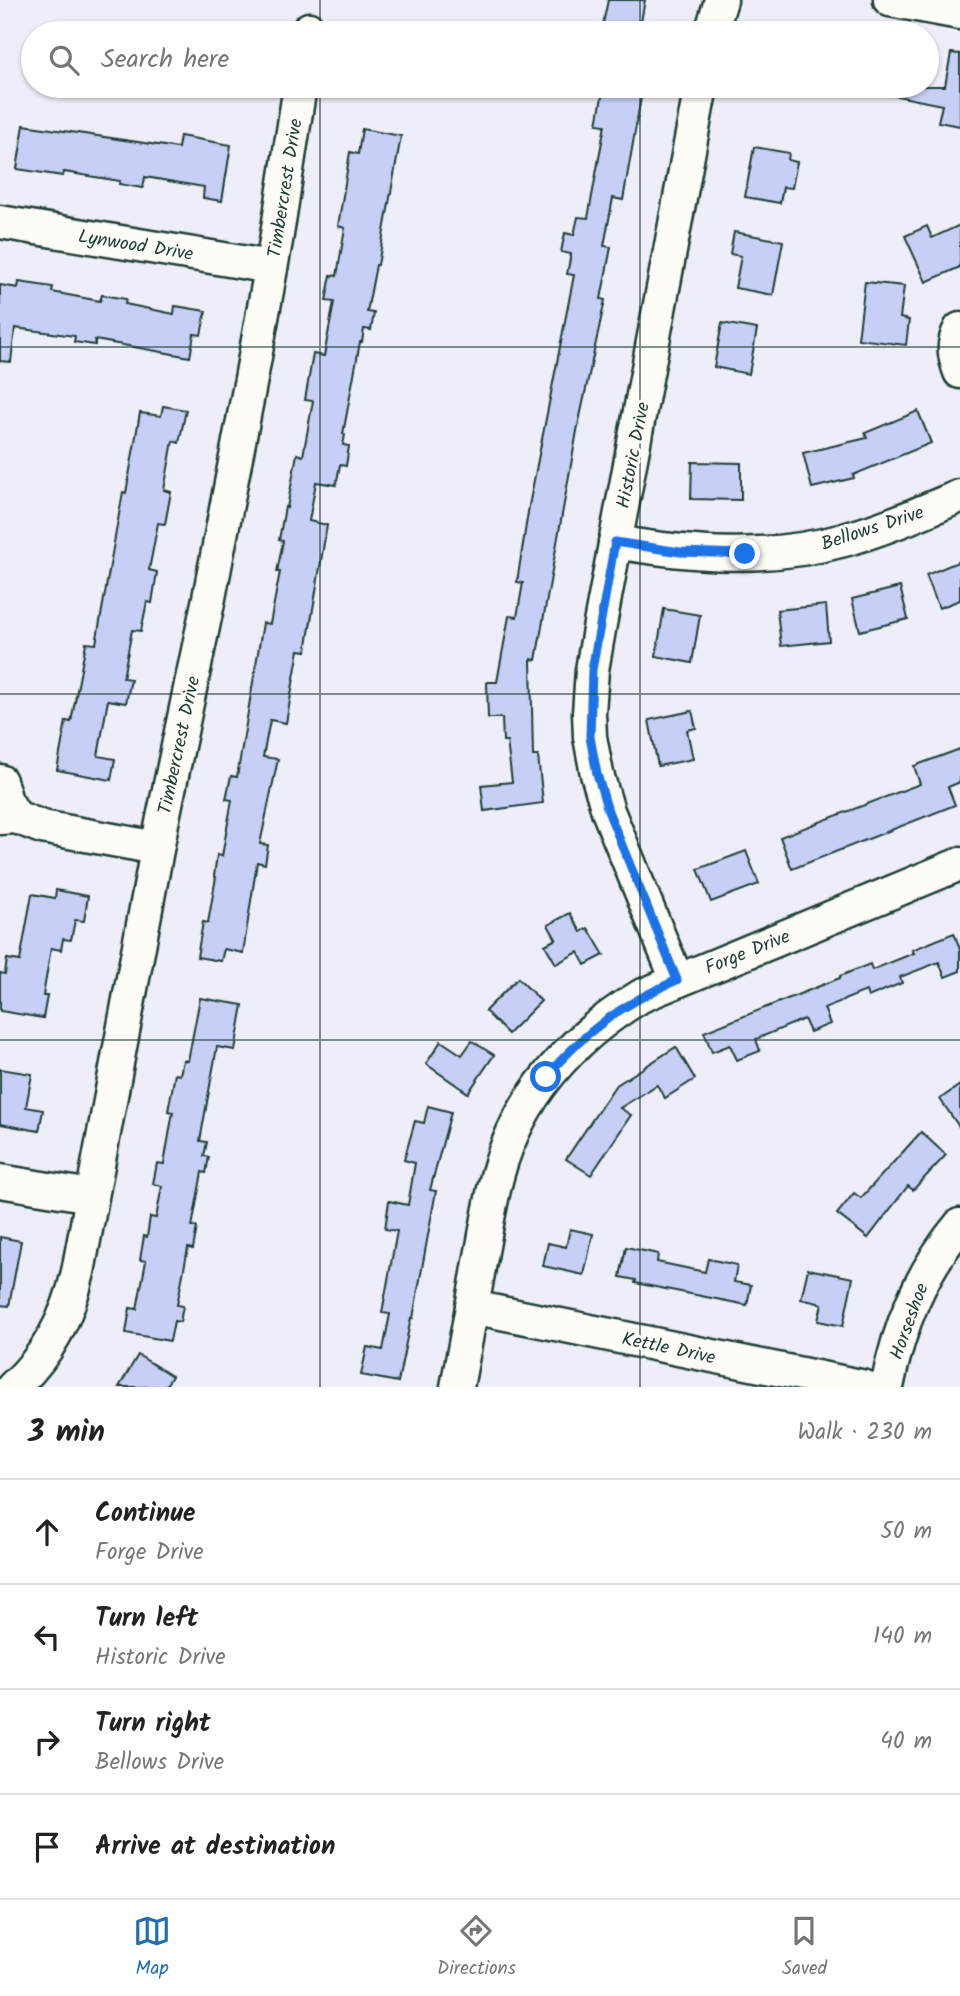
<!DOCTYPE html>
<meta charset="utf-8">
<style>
body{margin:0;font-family:Kalam,sans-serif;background:#f2f2f2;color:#222}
.stop{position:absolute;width:21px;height:21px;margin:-16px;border:5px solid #1a73e8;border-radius:50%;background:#fff}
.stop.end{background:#1a73e8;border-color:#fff;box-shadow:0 2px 7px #0008}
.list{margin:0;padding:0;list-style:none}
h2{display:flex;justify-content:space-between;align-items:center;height:91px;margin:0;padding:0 28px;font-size:30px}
h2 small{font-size:23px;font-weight:400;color:#767676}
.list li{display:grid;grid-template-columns:46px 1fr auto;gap:21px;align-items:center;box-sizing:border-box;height:105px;padding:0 28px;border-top:2px solid #e0e0e0}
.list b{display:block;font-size:26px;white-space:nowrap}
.list p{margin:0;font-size:23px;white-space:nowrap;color:#767676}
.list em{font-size:23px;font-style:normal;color:#767676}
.icon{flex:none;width:38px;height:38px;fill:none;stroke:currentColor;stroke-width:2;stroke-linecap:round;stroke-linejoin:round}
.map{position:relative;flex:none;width:960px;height:1387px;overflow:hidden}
.search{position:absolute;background:#fff;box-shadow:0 2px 5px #0004;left:21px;right:21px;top:21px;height:77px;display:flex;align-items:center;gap:18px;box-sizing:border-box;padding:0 24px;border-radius:38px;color:#767676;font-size:26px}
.sheet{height:511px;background:#fff}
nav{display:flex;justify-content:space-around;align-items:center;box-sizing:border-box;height:98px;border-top:2px solid #e0e0e0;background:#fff;font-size:19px;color:#767676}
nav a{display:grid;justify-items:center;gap:4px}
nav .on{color:#1f6fb2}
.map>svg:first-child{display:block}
</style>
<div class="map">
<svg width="960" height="1387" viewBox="0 0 960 1387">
<rect width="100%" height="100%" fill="#edeef7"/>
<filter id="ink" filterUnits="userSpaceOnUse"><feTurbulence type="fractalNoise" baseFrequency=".0143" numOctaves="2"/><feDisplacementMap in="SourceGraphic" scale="14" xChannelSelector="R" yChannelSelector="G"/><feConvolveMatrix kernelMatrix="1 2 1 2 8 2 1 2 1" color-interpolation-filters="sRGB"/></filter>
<g filter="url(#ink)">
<g fill="#c8cff7" stroke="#1f3d34" stroke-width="2">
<path d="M608 0H645L639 33H601Z"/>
<path d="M951 53 960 54V126L938 122 942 105 887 94 888 86H945Z"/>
<path d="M604 86H643L623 200 613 198 604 246 611 247 601 299 605 300 577 431 536 660 531 659 533 756H538L543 803 484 811 481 785 512 782 507 741H503L502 718H488L487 682H497L509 616 517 617 523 583 517 582 529 506 574 275 567 274 571 254 561 252 565 233 574 235 578 217 588 218 605 125 597 124Z"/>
<path d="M24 125 178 148 180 136 231 145 222 201 203 198 204 187 145 177 143 188 119 184 120 181 64 172 63 176 17 169Z"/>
<path d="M362 129 401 136 378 265H376L367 312 374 313 371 330 364 329 362 342H360L343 434 345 435 343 445 349 446 346 466 340 465 336 485 316 482 309 521 327 525 306 651 299 650 286 723 270 720 263 757 278 759 260 844 268 845 265 864 257 862 243 953 224 949 221 961 197 957 203 922 208 923 216 877 214 876 217 855 222 856 232 800 226 799 231 776 237 777 263 623 270 624 280 572H277L283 541 279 540 285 507 287 508 297 454 303 456 313 401 305 400 313 354 324 356 334 302 326 301 331 275 337 276 345 228 338 226 342 202 350 152 358 154Z"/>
<path d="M754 147 789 153 788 160 797 162 792 188 783 187 780 203 745 197Z"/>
<path d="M960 225V267L926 282 905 236 927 226 932 238Z"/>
<path d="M734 232 783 241 773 295 735 288 741 256 730 254Z"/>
<path d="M19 282 53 287 52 292 100 301 102 295 126 299 125 304 174 314 175 306 206 311 201 335 194 334 190 357 95 340V345L74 342 75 336 15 328 11 362 0 361V285L18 288Z"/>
<path d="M865 282 904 286 900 318 909 320 906 345 858 339Z"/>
<path d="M722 323 757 329 749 374 714 367Z"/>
<path d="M163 406 186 410 179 443 173 441 164 490 171 492 165 524 158 523 149 570 157 572 152 603 147 602 141 631 132 630 123 678 131 679 126 703 108 700 98 756 115 759 111 780 57 770 66 721 71 722 86 643 96 644 123 492 126 493 140 413 161 416Z"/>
<path d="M918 411 931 443 853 475 854 478 812 488 803 453 867 438 865 433Z"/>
<path d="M692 462 741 463V500L691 499Z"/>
<path d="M960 561V600L939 608 926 575Z"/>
<path d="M900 587 908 619 860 631 852 599Z"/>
<path d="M826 605 829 641 781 646 777 610Z"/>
<path d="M664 609 700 615 692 663 656 656Z"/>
<path d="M692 711 696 728 687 730 693 759 658 766 649 720Z"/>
<path d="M960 749V782L948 787 955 805 792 869 780 837 920 784 914 766Z"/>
<path d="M746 851 759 884 711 902 698 869Z"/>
<path d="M56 890 88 896 84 921 75 920 71 940 63 939 61 950 51 948 43 996H47L43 1018 0 1011V973L5 974 7 959 20 961 32 894 55 898Z"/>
<path d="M570 913 581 932 588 928 604 955 585 965 578 952 556 964 545 945 556 939 548 925Z"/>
<path d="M954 933 960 949V971L945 977 939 962 900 977 902 983 868 997 866 991 824 1008 830 1024 810 1032 804 1019 756 1039 760 1051 737 1060 730 1045 712 1052 704 1032 840 978V976L870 964 872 970 914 953 912 950Z"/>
<path d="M518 978 541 1001 508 1034 485 1011Z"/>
<path d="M200 998 243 1005 235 1050 217 1047 200 1141 207 1142 204 1156 209 1157 206 1173 202 1172 192 1227H197L193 1249 188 1248 177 1305 183 1306 180 1322 174 1321 170 1341 126 1333 130 1308 137 1309 146 1261 140 1260 144 1236 147 1237 150 1217 156 1218 162 1186 153 1184 157 1163 164 1164 173 1112 168 1111 175 1074 180 1075 183 1060 188 1061Z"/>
<path d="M441 1041 462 1055 472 1041 494 1055 468 1093 426 1064Z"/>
<path d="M676 1047 695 1079 665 1098 657 1085 620 1108 631 1115 591 1175 566 1159 615 1086Z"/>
<path d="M0 1069 32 1074 26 1107 43 1110 39 1131 0 1124Z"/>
<path d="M960 1085V1128L940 1099Z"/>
<path d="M428 1106 451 1112 430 1190 436 1191 413 1318H411L398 1382 361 1375 367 1347 383 1350 390 1314 382 1313 397 1231 385 1229 389 1201 408 1205 415 1163 404 1160 415 1121 424 1123Z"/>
<path d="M921 1132 946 1155 913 1190 908 1186 868 1238 837 1214 854 1193 861 1198Z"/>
<path d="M570 1229 593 1234 584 1275 543 1266 548 1243 566 1247Z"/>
<path d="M0 1237 21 1241 9 1306 0 1305Z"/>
<path d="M626 1247 658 1254 657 1262 705 1272 708 1259 737 1265 734 1282 751 1285 747 1305 635 1283 636 1280 620 1277Z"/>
<path d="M808 1269 853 1278 843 1326 818 1321 822 1304 801 1299Z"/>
<path d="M138 1355 172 1376 165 1387H119Z"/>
</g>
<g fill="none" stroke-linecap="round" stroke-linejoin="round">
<g stroke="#1f3d34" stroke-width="37">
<g id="minor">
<path d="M890 0 960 13"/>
<path d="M309 33V29"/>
<path d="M711 33 721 0"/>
<path d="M0 222 271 267"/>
<path d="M960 329C952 344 954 356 960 372"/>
<path d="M615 542C692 555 768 561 844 540 884 529 922 512 960 496"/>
<path d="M0 781 6 801 16 817 0 818"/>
<path d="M16 817 42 827 157 848"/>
<path d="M677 980 608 811 597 774 590 737 589 713 592 670 600 624 701 86"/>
<path d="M0 1181 91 1196"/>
<path d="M472 1307 865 1387"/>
<path d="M13 1387C48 1356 68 1317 78 1272L162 823 209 598 251 379 276 241 300 86"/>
<path d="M457 1387C465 1345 473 1303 480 1262 486 1232 490 1202 498 1173 520 1095 573 1037 641 996L960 864"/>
<path d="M887 1387C899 1326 920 1273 960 1225"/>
</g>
</g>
<use href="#minor" stroke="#fdfcf7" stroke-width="32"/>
</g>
</g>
<g fill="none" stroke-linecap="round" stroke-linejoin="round" filter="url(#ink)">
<path stroke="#1a73e8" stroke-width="9" d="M546 1077C585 1031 622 1004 677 980L608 811 597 774 590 737 592 670 615 542 680 552 745 554"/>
</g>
<path fill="none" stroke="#1f3d34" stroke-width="2" stroke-opacity="0.55" d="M320 0V33M640 0V33M320 86V1387M640 86V1387M0 347H960M0 694H960M0 1040H960"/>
<g text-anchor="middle" stroke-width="6" stroke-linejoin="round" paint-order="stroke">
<g font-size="19" fill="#1f3d34" stroke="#fdfcf7">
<text transform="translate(284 188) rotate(-81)" y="7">Timbercrest Drive</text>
<text transform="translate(136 244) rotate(9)" y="7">Lynwood Drive</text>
<text transform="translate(632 455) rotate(-79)" y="7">Historic Drive</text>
<text transform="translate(872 527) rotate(-18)" y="7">Bellows Drive</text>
<text transform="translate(178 745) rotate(-78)" y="7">Timbercrest Drive</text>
<text transform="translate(747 951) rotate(-22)" y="7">Forge Drive</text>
<text transform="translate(908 1321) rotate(-70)" y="7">Horseshoe</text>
<text transform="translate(669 1347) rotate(12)" y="7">Kettle Drive</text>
</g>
</g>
</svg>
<div class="stop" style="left:546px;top:1077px"></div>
<div class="stop end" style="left:745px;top:554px"></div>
<div class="search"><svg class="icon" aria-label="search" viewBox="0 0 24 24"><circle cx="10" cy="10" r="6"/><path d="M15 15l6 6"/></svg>Search here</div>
</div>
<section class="sheet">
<h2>3 min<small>Walk · 230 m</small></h2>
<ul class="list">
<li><svg class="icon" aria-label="ahead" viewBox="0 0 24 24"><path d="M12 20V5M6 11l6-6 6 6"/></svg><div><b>Continue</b><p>Forge Drive</p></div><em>50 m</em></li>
<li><svg class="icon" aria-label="left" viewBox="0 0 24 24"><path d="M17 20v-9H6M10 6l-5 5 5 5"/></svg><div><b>Turn left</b><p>Historic Drive</p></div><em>140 m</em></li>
<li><svg class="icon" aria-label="right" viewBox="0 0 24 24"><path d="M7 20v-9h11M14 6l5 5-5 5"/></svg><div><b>Turn right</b><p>Bellows Drive</p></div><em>40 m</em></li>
<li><svg class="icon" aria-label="arrive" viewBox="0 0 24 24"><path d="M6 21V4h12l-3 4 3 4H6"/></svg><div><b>Arrive at destination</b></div></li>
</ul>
</section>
<nav>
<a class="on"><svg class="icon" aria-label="map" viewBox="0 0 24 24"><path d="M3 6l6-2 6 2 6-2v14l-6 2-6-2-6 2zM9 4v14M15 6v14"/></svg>Map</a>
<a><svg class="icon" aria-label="directions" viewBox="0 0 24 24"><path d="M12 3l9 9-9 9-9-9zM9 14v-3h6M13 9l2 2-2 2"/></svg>Directions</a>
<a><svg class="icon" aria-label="saved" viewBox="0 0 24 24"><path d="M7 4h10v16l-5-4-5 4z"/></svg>Saved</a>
</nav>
